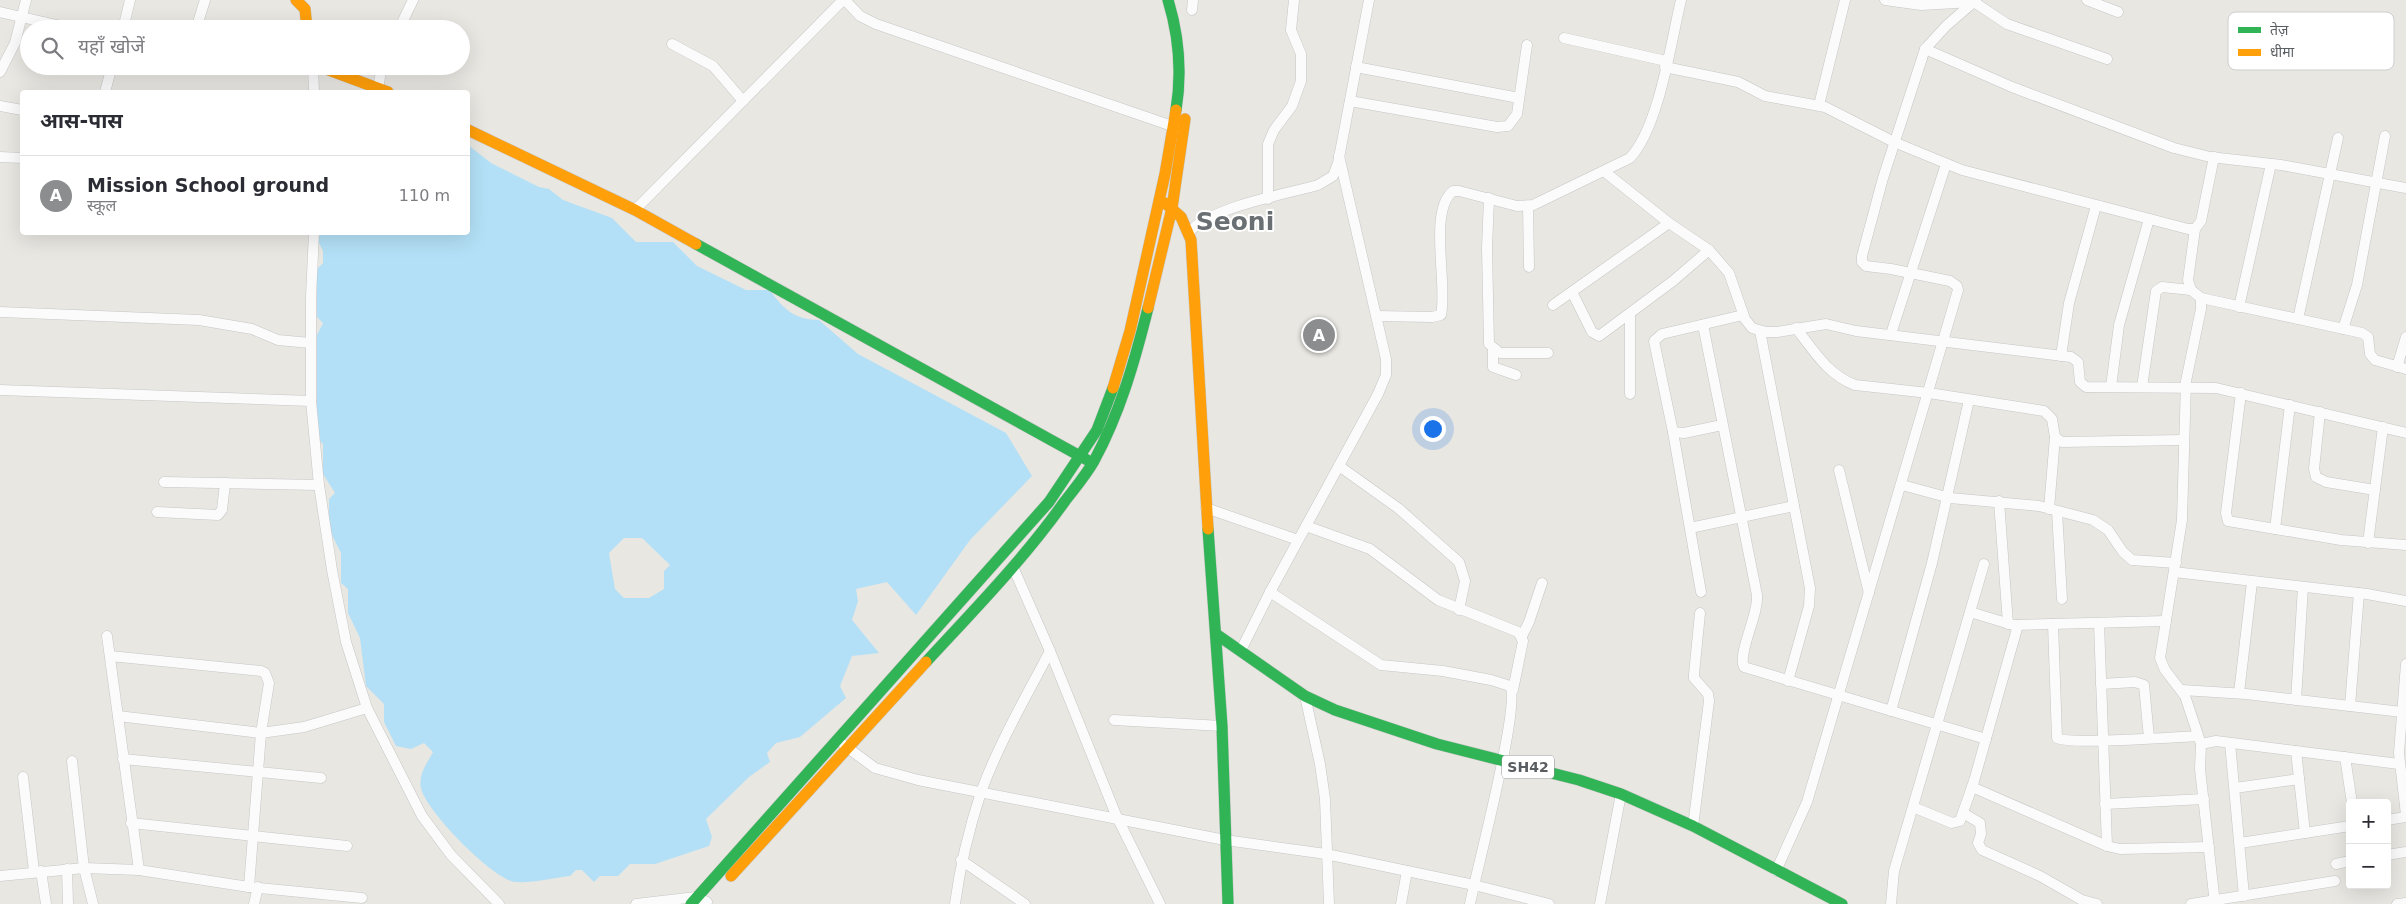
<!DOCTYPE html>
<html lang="hi">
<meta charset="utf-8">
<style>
body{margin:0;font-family:"DejaVu Sans","Noto Sans Devanagari",sans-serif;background:#f7f7f7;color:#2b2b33}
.controls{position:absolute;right:15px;bottom:15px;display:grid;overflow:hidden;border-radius:5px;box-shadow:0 5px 20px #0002}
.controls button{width:45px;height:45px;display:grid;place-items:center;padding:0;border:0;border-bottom:1px solid #e1e1e2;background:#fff;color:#2b2b33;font:25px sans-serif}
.you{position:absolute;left:1432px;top:428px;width:18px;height:18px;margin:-12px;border:4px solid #fff;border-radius:50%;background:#1a73e8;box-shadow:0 0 0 8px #1a73e833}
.badge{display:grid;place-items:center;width:32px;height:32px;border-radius:50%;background:#8b8d8e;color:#fff;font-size:16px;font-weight:700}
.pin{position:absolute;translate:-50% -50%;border:2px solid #fff;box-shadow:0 1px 5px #0006}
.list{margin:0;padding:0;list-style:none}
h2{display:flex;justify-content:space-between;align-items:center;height:65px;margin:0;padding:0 20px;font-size:21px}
h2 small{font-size:16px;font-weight:400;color:#7c7c81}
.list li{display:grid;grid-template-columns:32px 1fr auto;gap:15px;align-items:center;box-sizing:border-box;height:80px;padding:0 20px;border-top:1px solid #e1e1e2}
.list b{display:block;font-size:19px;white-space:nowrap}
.list p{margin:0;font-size:16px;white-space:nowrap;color:#7c7c81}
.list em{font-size:16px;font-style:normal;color:#7c7c81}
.icon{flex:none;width:28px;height:28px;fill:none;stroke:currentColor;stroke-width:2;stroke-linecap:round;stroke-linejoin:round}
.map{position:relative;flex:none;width:2406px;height:904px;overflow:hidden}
.search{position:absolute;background:#fff;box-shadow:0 5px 20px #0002;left:20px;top:20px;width:450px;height:55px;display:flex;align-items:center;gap:12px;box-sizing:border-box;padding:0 18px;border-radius:28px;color:#7c7c81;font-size:19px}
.panel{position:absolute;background:#fff;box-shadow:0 5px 20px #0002;left:20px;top:90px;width:450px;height:145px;border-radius:5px}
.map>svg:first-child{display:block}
</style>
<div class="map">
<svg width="2406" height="904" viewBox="0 0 2406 904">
<rect width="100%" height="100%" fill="#e9e7e2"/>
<path fill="#b3e0f6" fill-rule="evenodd" d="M468 145 491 163 539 187 549 189 563 200 612 218 636 242H673L697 266 746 290H770C783 309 795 320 819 320L858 354 1006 433 1032 476 970 540 916 615 887 582 856 589 858 601 852 620 879 653 852 656 840 686 846 698 800 737 776 743 767 753 770 762 749 777 706 819 712 837 709 846 655 864H630L618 876H600L594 882 582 870H576L570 876C553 878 533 883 516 882 494 881 425 810 421 788 418 775 427 763 433 752L424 743 411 749 396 746 384 722V704L366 686 360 638 348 613V589L341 583V553L329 529V499L335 493 323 474V444L317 438V335L323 323 317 317V269L323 263V251L317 239 323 232H468ZM624 538H642L670 565 664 571V589L649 598H624L615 589 609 553Z"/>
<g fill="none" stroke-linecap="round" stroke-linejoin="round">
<g stroke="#c5c6c5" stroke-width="11">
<g id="street">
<path d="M845 0 860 16 876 24 1178 128"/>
<path d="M1885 0 1921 5 1974 2 2007 24 2107 59"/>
<path d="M2087 0 2118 12"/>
<path d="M1192 10 1193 0"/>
<path d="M0 12 74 29"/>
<path d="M123 29 130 0"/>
<path d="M196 29 205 0"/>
<path d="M399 29 413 0"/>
<path d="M1564 38 1666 61"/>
<path d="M672 44 713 66 743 101"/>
<path d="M1925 49 2012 87 2174 148 2210 157 2281 165 2406 188"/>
<path d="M313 66 314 92"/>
<path d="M1356 67 1519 98"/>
<path d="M1665 67 1738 82 1765 96 1825 107 1894 142 1962 170 2188 229H2195L2201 221 2214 157"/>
<path d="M0 72 15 43 26 0"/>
<path d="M378 88 382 66"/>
<path d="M105 92 112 66"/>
<path d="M1350 101 1497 127 1508 126 1517 114 1527 45"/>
<path d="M1819 105 1845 0"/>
<path d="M0 106 22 110"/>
<path d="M0 157 22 158"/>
<path d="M1605 172 1669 223 1709 250 1729 273 1745 319 1752 328 1766 332H1777L1826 324 1856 331 2071 357 2078 362 2080 382 2086 387 2216 388 2406 433"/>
<path d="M1489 198 1487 248 1489 344 1500 353H1548"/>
<path d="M1268 199V144L1274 130 1292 106 1301 81V54L1291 30 1294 0"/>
<path d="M1528 206 1529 267"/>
<path d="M635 210 843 0"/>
<path d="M2195 229 2188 280 2191 290 2201 298V309L2186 381 2182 520 2160 658 2165 670 2185 696 2201 744 2200 769 2215 904"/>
<path d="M1190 231C1216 206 1282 195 1318 185L1333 176 1338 163 1369 0"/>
<path d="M314 232 311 297V401L319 485 332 570 346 642 367 708 422 816 451 855 499 904"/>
<path d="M1572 292 1592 332 1599 336 1673 281 1709 250"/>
<path d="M2201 298 2362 333 2368 337 2370 354 2375 360 2406 369"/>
<path d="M1553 305 1669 223"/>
<path d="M2239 307 2271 164"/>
<path d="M0 312 199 320 252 329 278 340 310 343"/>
<path d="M1630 314V394"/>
<path d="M1377 316 1432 317 1441 315C1448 284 1428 211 1453 191H1459L1517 206 1533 205 1630 158C1659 127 1671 42 1681 0"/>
<path d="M2298 319 2338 138"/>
<path d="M1703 325 1757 595C1759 614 1737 654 1744 667L1986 739"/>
<path d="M1796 328C1813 350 1828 375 1855 385L1929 393 2044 411 2052 419 2055 437 2062 442 2184 440"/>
<path d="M2343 329 2357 285 2385 136"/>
<path d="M1760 331 1810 588 1809 606 1788 681"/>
<path d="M1891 334 1946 164"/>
<path d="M1493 349V367L1516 375"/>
<path d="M2061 356 2069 303 2096 206"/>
<path d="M2397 367 2406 337"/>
<path d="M2111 387 2119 325 2149 219"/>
<path d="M2142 387 2156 291 2162 287 2191 290"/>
<path d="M0 390 311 401"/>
<path d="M2241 393 2226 513 2228 521 2341 540 2406 545"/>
<path d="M2320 412 2314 469 2316 477 2326 482 2375 490"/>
<path d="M1722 425 1684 433 1673 432 1654 341 1662 334 1743 315"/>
<path d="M1673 432 1701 592"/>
<path d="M1339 466 1398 508 1459 562 1465 581 1459 610"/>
<path d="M1839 470 1869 593"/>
<path d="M164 482 319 485"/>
<path d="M1902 485 1950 498 2039 506 2093 520 2108 530 2123 552 2132 560 2176 563"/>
<path d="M1999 501 2008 624"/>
<path d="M1206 508 1298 540"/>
<path d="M2049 509 2055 437"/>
<path d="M2057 511 2062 599"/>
<path d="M157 512 218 515 222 510 225 483"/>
<path d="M1306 526 1370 549 1438 600 1518 632 1523 641 1513 690"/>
<path d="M1690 528 1794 506"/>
<path d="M2275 529 2290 405"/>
<path d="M2368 543 2383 427"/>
<path d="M1013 567 1050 651 1116 815 1160 904"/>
<path d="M2174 572 2367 594 2406 601"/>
<path d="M1270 592 1381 665 1443 671 1491 680 1510 686C1521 704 1476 872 1470 904"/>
<path d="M1970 612 2013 625 2166 621"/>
<path d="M2099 623 2107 846"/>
<path d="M2053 624 2057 738C2070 745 2176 737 2198 736"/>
<path d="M107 636 139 870"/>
<path d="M1522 636 1529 622 1542 583"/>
<path d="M1241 650 1270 592 1378 394 1386 375V359L1339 156"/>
<path d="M110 656 261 671 265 673 269 683 261 733 249 887"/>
<path d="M2406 664 2399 753 2406 815"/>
<path d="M2101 684 2135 682 2144 685 2149 738"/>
<path d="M2182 690 2246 694 2402 712"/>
<path d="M2239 693 2252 582"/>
<path d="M1305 696 1320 764 1325 799 1329 904"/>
<path d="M2296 700 2303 587"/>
<path d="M2350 706 2359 593"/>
<path d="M1891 711 1932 563 1969 400"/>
<path d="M118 716 261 733 304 727 367 708"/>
<path d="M1114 720 1222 726"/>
<path d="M2230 743 2244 896"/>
<path d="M2201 744 2216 741 2399 764"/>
<path d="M844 745 875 768 918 780 1225 840 1326 854 1474 885 1549 904"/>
<path d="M2296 751 2305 833"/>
<path d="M2345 757 2352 803"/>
<path d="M123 759 321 778"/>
<path d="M72 761 84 868 93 904"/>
<path d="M23 777 34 871"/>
<path d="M1972 787 2107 846 2120 849 2209 847"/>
<path d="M2235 788 2299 779"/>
<path d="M2105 804 2204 799"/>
<path d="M1913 807 1952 823 1960 821 1974 781 2018 625"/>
<path d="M1963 813 1980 823 1981 834 1978 843 1982 850 2040 876 2082 900 2097 904"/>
<path d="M2387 820 2406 817"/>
<path d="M131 823 347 846"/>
<path d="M1693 826 1709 701 1708 694 1694 678V674L1700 613"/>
<path d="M2240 843 2350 826"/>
<path d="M2387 855 2406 852"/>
<path d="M961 860 1025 904"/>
<path d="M2336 864 2350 861"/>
<path d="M67 869 68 904"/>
<path d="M41 871 46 904"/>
<path d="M1776 871 1807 802 1958 290 1957 286 1950 281 1891 269 1866 266 1862 262V256L1883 178 1925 49 1946 26 1976 0"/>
<path d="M0 876 84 868 139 870 249 887 362 898"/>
<path d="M254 904 258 887"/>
<path d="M636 904 696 897 707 902"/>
<path d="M955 904C960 866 969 829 981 792 999 743 1026 697 1050 651"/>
<path d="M1401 904 1407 871"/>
<path d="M1600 904 1621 794"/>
<path d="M1891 904 1894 871 1984 564"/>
<path d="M2191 904 2335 881"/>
<path d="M2397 904 2406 903"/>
</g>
</g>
<g stroke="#c6c6c6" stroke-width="12">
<g id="fast">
<path d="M1168 0C1179 36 1182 73 1176 110"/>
<path d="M696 244 1089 461"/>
<path d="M1208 529 1222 726 1228 904"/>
<path d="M1216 634 1305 696 1335 710 1437 744 1579 780 1621 794 1693 826 1842 904"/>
<path d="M926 662C974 610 1024 559 1065 501 1075 488 1086 475 1094 461 1120 413 1135 360 1148 308"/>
<path d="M691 904 1049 502 1097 430 1113 388"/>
</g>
</g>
<g stroke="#c6c6c6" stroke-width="12">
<g id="slow">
<path d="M296 0 305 9 307 29"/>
<path d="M318 66 388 92"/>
<path d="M468 130 635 210 696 244"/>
<path d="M1165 203 1181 217 1191 240 1208 529"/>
<path d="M1148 308 1172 208 1185 119"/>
<path d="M1113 388 1130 331 1165 174 1176 110"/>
<path d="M731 876 926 662"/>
</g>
</g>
<use href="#street" stroke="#fcfbfb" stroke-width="10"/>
<use href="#fast" stroke="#30b455" stroke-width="11"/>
<use href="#slow" stroke="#ff9f0a" stroke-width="11"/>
</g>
<g text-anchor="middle" stroke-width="4" stroke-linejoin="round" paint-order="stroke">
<rect fill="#fff" stroke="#8a8e90" stroke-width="1" x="1502" y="755.5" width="52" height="23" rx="4"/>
<g font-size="14" font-weight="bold" fill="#585d61">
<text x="1528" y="772">SH42</text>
</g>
<g font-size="25" font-weight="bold" fill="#696f73" stroke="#fff">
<text x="1235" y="230">Seoni</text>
</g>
</g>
<rect x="2228" y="12" width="166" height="58" rx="8" fill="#fff" stroke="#cdced0" stroke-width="1"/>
<rect x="2238" y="27" width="23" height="6" fill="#30b455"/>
<rect x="2238" y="49" width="23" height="7" fill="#ff9f0a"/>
<g font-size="14" fill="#585d61">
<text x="2270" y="35">तेज़</text>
<text x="2270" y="57">धीमा</text>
</g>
</svg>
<div class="controls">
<button>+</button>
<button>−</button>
</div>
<div class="you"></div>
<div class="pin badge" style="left:1319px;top:335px">A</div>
<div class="search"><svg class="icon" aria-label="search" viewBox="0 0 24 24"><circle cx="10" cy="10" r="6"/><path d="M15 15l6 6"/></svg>यहाँ खोजें</div>
<section class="panel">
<h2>आस-पास<small></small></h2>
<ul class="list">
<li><span class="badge">A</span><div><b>Mission School ground</b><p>स्कूल</p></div><em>110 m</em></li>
</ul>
</section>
</div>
